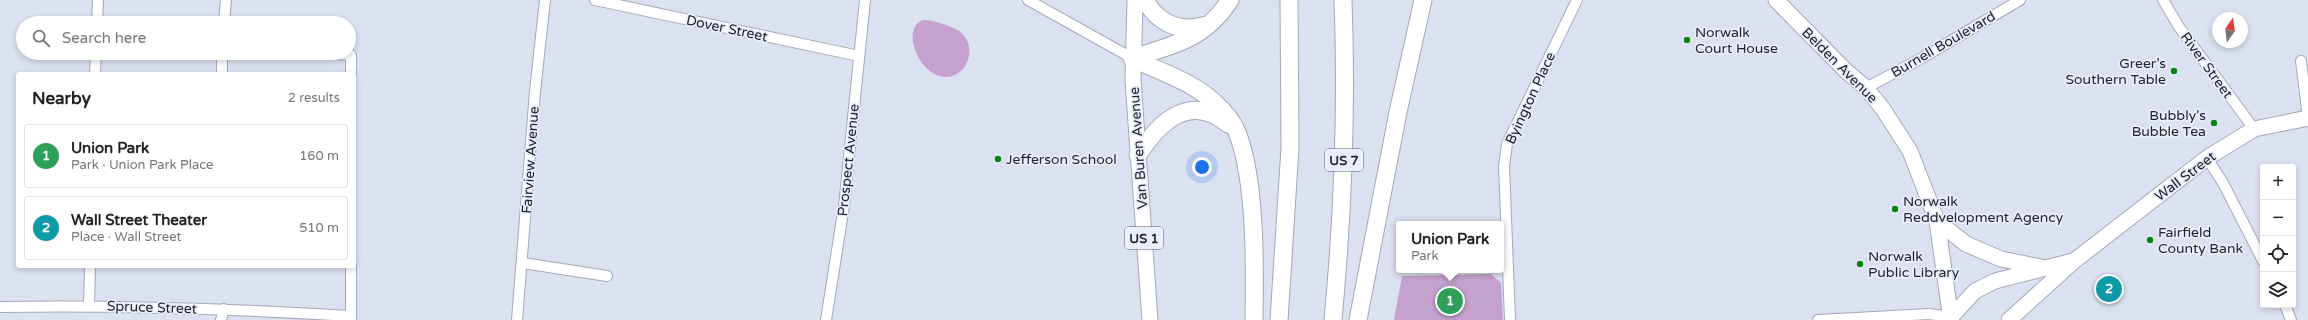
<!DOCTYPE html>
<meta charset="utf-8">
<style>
body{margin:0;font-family:"Varela Round",sans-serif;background:#f2f2f2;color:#222}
.controls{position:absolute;right:12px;bottom:12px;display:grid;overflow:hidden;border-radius:4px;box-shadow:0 2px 6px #0003}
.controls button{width:36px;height:36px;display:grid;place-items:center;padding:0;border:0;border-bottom:1px solid #e0e0e0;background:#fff;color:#222;font:20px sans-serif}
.compass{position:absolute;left:2212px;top:12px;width:36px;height:36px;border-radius:50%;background:#fff;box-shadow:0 2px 6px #0003;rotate:14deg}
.you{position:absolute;left:1202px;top:167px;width:14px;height:14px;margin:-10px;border:3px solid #fff;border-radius:50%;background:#1a73e8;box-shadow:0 0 0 6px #1a73e833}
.badge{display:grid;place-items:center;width:26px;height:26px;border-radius:50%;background:#7c3aed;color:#fff;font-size:13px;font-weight:700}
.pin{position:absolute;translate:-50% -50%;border:2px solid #fff;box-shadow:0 1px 4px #0006}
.popup{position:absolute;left:1396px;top:221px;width:108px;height:52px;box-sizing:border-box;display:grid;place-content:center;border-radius:4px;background:#fff;filter:drop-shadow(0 1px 3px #0005);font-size:13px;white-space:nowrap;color:#767676}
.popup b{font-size:15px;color:#222}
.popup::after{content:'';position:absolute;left:50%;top:100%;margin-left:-8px;border:8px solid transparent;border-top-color:#fff}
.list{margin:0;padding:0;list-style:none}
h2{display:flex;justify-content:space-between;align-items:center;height:52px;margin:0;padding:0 16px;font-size:17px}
h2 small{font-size:13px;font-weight:400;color:#767676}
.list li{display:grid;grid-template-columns:26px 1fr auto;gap:12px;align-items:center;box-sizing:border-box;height:64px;margin:0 8px 8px;padding:0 8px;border:1px solid #e0e0e0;border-radius:4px}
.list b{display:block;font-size:15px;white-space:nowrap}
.list p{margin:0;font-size:13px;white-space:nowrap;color:#767676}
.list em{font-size:13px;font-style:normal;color:#767676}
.icon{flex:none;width:22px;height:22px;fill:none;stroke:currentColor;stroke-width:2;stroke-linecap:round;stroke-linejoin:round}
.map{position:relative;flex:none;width:2308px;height:320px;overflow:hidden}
.search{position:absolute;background:#fff;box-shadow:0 2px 6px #0003;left:16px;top:16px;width:340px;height:44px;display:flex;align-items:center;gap:10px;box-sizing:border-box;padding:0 14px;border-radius:22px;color:#767676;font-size:15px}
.panel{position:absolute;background:#fff;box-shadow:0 2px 6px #0003;left:16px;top:72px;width:340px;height:196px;border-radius:4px}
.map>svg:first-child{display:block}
</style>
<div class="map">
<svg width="2308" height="320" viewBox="0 0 2308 320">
<rect width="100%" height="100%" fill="#dbe1f1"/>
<g fill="#c5a1cd">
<path d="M924 20C934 20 951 26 959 31 976 43 971 70 952 76 921 85 898 26 924 20Z"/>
<path d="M1491 274 1501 283 1503 320H1394L1402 276Z"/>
</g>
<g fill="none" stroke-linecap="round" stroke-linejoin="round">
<g stroke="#a3a8b7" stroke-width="12">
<g id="street">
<path d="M595 0 859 56"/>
<path d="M1028 0 1132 58"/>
<path d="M2163 0 2179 27 2254 129"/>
<path d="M97 23 98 0"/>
<path d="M224 23 226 0"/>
<path d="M319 53 351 55V74"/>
<path d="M2301 61 2308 118"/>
<path d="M95 74 96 53"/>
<path d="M222 74V53"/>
<path d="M1866 88 1922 58 2020 0"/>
<path d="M2207 158 2223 183 2263 261"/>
<path d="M523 263 607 276"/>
<path d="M89 305 90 266"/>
<path d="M2285 305 2291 320"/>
<path d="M0 307C117 305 234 309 351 316"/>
<path d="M221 320 224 309"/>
<path d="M351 320V266"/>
<path d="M517 320 535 91 545 0"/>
<path d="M826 320 844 206 865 0"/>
<path d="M1510 320 1504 166 1507 144 1577 0"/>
<path d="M1818 320 1929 314 1951 317"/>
</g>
</g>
<g stroke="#a3a8b7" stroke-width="17">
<g id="primary">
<path d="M1135 0 1133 80 1150 320"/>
<path d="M1776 0 1846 71 1866 88 1883 109 1910 151 1937 221 1951 320"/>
<path d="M1937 221 1966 244 2001 259 2041 267"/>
<path d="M1951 317 1975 291 1995 281 2073 261"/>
<path d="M2009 320 2074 261 2207 158 2254 129 2308 118"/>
</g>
</g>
<g stroke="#a3a8b7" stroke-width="19">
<g id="highway">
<path d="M1145 0C1158 24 1181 33 1206 25"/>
<path d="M1132 58C1160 72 1192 81 1215 103 1224 111 1232 120 1237 132 1256 180 1255 267 1254 320"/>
<path d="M1132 58C1174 45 1205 39 1230 0"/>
<path d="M1138 155C1159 122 1190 92 1228 124"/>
<path d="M1279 320 1290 148 1289 0"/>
<path d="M1333 320C1343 213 1347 107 1343 0"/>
<path d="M1358 320 1398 112 1423 0"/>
</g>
</g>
<use href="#street" stroke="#fff" stroke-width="10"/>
<use href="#primary" stroke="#fff" stroke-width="15"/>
<use href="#highway" stroke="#fff" stroke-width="17"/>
</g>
<g fill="#03870e" stroke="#e8eefe" stroke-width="1.5">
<circle cx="1687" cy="40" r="4"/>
<circle cx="2174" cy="71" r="4"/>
<circle cx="2214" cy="123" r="4"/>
<circle cx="998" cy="159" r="4"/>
<circle cx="1895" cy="209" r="4"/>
<circle cx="2150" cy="240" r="4"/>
<circle cx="1860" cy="264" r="4"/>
</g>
<g text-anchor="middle" stroke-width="3.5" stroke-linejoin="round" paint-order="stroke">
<g fill="#e8eefe" stroke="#5d616a" stroke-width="1">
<rect x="1325" y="149" width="38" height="22" rx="3"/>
<rect x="1125" y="227" width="38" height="22" rx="3"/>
</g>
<g font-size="13" font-weight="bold" fill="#22242a">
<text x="1344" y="165">US 7</text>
<text x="1144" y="243">US 1</text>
</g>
<g font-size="14" fill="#22242a" stroke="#e8eefe">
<text transform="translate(727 28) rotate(12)" y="5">Dover Street</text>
<text transform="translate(1943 44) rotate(-30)" y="5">Burnell Boulevard</text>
<text transform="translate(1840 65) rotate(45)" y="5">Belden Avenue</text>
<text transform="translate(2207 65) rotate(54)" y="5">River Street</text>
<text transform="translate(1530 98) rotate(-65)" y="5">Byington Place</text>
<text transform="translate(1138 148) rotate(-94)" y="5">Van Buren Avenue</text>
<text transform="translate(530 160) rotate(-86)" y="5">Fairview Avenue</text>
<text transform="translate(848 160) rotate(-84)" y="5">Prospect Avenue</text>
<text transform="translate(2185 176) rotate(-37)" y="5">Wall Street</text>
<text transform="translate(152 307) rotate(2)" y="5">Spruce Street</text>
</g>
<g font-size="14" fill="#22242a" stroke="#e8eefe" text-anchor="start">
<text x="1695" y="37">Norwalk<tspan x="1695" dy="16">Court House</tspan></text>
<text x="2166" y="68" text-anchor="end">Greer’s<tspan x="2166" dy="16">Southern Table</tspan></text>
<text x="2206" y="120" text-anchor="end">Bubbly's<tspan x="2206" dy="16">Bubble Tea</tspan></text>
<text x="1006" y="164">Jefferson School</text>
<text x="1903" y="206">Norwalk<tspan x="1903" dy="16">Reddvelopment Agency</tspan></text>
<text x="2158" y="237">Fairfield<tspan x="2158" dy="16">County Bank</tspan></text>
<text x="1868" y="261">Norwalk<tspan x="1868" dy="16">Public Library</tspan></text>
</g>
</g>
</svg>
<div class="controls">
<button>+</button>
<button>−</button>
<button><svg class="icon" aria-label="locate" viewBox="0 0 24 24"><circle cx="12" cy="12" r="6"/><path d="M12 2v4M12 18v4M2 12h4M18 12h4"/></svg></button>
<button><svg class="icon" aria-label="layers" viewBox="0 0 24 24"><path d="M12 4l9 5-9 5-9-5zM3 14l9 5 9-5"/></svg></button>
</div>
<svg class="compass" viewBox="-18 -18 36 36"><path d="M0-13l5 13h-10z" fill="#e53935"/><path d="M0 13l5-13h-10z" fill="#767676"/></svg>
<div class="you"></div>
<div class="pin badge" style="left:1450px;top:301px;background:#2e9e5b">1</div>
<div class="popup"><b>Union Park</b>Park</div>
<div class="pin badge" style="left:2109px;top:289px;background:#0f9aa8">2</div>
<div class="search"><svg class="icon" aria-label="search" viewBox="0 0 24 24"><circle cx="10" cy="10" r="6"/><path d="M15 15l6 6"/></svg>Search here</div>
<section class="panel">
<h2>Nearby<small>2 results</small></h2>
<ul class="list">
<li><span class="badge" style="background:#2e9e5b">1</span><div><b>Union Park</b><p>Park · Union Park Place</p></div><em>160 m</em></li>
<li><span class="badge" style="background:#0f9aa8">2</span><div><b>Wall Street Theater</b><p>Place · Wall Street</p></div><em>510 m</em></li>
</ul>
</section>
</div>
